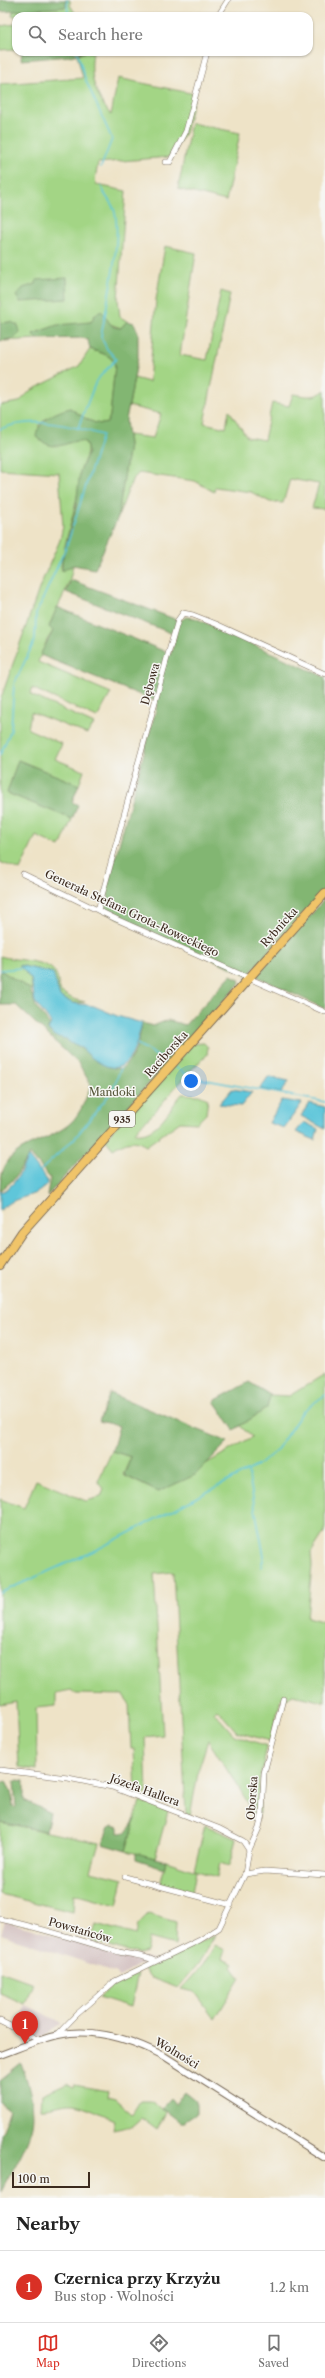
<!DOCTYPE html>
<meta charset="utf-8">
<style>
body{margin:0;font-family:"Libre Caslon Text",serif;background:#f2f2f2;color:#222}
.scale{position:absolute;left:12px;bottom:10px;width:78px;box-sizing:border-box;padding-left:4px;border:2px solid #3b2a1e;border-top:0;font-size:11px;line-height:14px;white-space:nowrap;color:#3b2a1e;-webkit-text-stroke:3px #f6f6f2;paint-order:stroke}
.you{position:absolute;left:191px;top:1081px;width:14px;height:14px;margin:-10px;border:3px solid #fff;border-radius:50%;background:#1a73e8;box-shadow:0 0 0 6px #1a73e833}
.badge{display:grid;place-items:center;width:26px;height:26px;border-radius:50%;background:#d93025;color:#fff;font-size:13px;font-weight:700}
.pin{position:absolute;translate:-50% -33px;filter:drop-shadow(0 1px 2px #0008)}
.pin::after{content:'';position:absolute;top:21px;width:14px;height:12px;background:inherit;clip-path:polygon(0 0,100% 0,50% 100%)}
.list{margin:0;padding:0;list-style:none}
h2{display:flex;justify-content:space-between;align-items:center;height:52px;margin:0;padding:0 16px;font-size:17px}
h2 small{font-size:13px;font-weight:400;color:#767676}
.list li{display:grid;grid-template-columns:26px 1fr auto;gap:12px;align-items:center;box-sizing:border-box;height:72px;padding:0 16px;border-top:1px solid #e0e0e0}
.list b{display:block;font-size:15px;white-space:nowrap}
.list p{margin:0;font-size:13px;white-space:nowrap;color:#767676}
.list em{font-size:13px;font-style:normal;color:#767676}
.icon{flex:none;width:22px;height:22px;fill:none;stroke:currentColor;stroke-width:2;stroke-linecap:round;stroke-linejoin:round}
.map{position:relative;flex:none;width:325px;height:2198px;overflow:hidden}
.search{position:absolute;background:#fff;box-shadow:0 1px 3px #0004;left:12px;right:12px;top:12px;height:44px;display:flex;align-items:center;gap:10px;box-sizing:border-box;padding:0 14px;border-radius:12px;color:#767676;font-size:15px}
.sheet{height:124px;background:#fff}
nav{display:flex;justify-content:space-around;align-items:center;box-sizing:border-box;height:56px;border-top:1px solid #e0e0e0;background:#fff;font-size:11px;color:#767676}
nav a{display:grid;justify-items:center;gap:2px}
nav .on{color:#d93025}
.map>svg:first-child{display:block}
</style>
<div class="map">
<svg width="325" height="2198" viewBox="0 0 325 2198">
<rect width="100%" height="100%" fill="#f6f6f2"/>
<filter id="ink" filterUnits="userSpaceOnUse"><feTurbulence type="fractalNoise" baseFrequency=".025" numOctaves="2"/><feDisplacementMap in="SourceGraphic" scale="8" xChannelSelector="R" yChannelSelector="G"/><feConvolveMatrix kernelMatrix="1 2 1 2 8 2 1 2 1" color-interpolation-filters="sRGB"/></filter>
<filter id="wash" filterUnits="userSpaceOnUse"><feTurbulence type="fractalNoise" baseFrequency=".012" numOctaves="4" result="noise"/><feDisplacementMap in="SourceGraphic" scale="16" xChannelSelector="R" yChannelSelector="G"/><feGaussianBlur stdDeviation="0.9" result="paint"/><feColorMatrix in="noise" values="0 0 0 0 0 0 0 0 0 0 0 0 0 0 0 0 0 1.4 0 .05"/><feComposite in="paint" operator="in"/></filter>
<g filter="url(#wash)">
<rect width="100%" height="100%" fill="#eee3c7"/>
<g fill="#d2bfbf">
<path d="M5 1921 134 1959 144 1957 152 1959 119 1977 117 1973 1 1934Z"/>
<path d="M26 2005 37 2010 62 2024 40 2038 29 2033 36 2020 22 2014Z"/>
</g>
<g fill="#a3d585" stroke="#6f8052">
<path d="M66 0H70V5L77 16H55V14L12 16 13 11 66 7Z"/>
<path d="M16 24V49L0 50V26Z"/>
<path d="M85 52H93C89 77 95 95 111 115L118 78 195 94 185 133 169 157 98 163 95 180 97 185 126 191 118 299 120 317 127 321 121 328 107 323 104 314 95 315 91 322C70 325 53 325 33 334L37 339 4 341 15 338 11 322 0 323V84L83 78 77 55Z"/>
<path d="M191 123 240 133 226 201 178 189Z"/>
<path d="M165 246 196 253 180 355 207 360 221 291 230 294 204 423 226 428 229 410 247 437 264 440 272 403 289 406 293 394C306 396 315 399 325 390V509L312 508 319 484 290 479 283 503 270 502 251 492 215 487 214 492 195 481 139 473 132 480 118 517 129 445 128 435 153 438 161 414 129 406 134 378 149 382 156 300Z"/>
<path d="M90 349C99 353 112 354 115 365L110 416 107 423C95 427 80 415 70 408L46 419 38 426 83 441 86 443C90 456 82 460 81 472 78 504 66 534 61 566L62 570 73 565C70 588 57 605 49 627L53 631 47 640 38 662 111 693 97 718 32 688 31 695 94 724 87 734 31 712 28 729 62 744 55 759 84 771 79 785 18 760 7 793 72 819 60 847 36 836 20 870 0 862V701L40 586 60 540 63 526 59 473 0 469V405L19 402 30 391 79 366Z"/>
<path d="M0 956C15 961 49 959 56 974 59 980 58 987 61 992L73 999 85 1002 73 1003 60 997 53 973 19 965 31 979 32 990 30 989 0 970Z"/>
<path d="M204 1043 208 1047 207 1055C186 1073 170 1094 152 1115 146 1121 139 1125 135 1133 157 1136 169 1109 182 1094L199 1095 208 1099 206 1114 197 1123 180 1122 146 1146C133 1138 126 1141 113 1149L105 1139 189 1044Z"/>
<path d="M325 1374V1531L311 1553 312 1566 307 1618 325 1623V1702L293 1695 286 1699H281L270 1741 237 1732 217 1709 214 1712 234 1735 267 1746 259 1784 260 1812 256 1821 247 1801 208 1740 199 1768 190 1816 186 1814 173 1572 154 1574 163 1735 145 1737 147 1794 136 1793 134 1749H131L129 1703 123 1695 76 1694 71 1690 56 1693V1706L36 1708 37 1770 19 1767 16 1702 0 1705V1499L24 1508 36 1480 86 1501 101 1497 104 1489 98 1481 112 1451 131 1457 123 1475 158 1492 252 1437 240 1426 267 1408 270 1395 289 1396Z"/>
<path d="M140 1801 168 1811 155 1858 126 1851Z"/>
<path d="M0 1822 99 1843 91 1871 123 1879 117 1906 74 1894 73 1912 0 1894Z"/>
<path d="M205 1825 236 1839 229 1866 220 1863 217 1877 194 1870Z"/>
<path d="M166 1861 196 1871 192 1892 160 1885Z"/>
<path d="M148 1914 176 1922 175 1945 149 1938 146 1952 138 1954 91 1941 96 1924 136 1935 138 1924Z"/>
<path d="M215 1935 198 1964 178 1988 151 1978 144 1969Z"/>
<path d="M215 1945 225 1950 222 1959 234 1964 232 1967 240 1978 215 2019 195 1992 181 1989 203 1965Z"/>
<path d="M0 1971 33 1983 25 2004 0 1993Z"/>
<path d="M138 1973 131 2007 99 1997 117 1983Z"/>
<path d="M67 2083 73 2087 74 2085 108 2091 107 2097 115 2099 132 2114 140 2101H154L166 2112 157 2130 141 2118 132 2126 113 2130 115 2120C102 2114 87 2106 73 2104 62 2103 52 2109 41 2108L42 2094Z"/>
</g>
<g fill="#82b672" stroke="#5e7048">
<path d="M0 0H66V7L0 12Z"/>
<path d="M22 52H85L70 56 21 60Z"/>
<path d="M67 278 68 299 20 302 16 296 23 288 36 284V280Z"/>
<path d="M101 311C109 317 107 328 121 328L127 321 134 323 138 332V357L126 420 129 445 118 517 95 569 73 565 62 571V561L76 506 80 471 88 453 86 443C71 434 60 458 36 437 38 420 55 412 70 408 80 415 95 427 107 423L110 416 115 365C112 354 99 353 90 349L88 340 83 338 37 339 33 334 57 325 91 322 95 315Z"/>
<path d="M11 322 18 325 20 332 15 338 0 341V323Z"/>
<path d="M71 580 180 621 186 617 195 618 325 677V889L248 975 101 910 158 702 40 655 53 631 49 627 57 607 171 654 176 635 66 592Z"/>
<path d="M18 760 79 785 72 802 78 805 72 819 7 793Z"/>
<path d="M325 899V1009L256 976Z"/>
<path d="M0 970 30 989 36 1007 50 1025 47 1029C56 1039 59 1034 68 1039 89 1052 94 1066 121 1069 136 1057 139 1041 142 1023L153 1026 168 1020 185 1025 231 975 239 979 240 983 47 1196 50 1178 30 1154 14 1179 0 1191C0 1145 34 1148 64 1128 79 1119 85 1101 91 1085L79 1064 16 1005H0Z"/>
<path d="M249 1382 270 1395 267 1408 234 1430 214 1401Z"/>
<path d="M110 1393 228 1442 195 1475 158 1492 124 1475 131 1457 112 1451 119 1426 99 1421Z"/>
<path d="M18 1780 24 1781V1800L50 1813 46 1831 0 1822V1783L6 1781 12 1795 13 1807 16 1808 14 1782Z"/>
<path d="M135 1819 126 1851 102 1844 109 1827 114 1825 119 1827V1833C128 1834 131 1826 135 1819Z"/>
<path d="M136 1853 166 1861 164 1868 136 1859Z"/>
<path d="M21 2063C28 2082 37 2110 31 2130 25 2151 11 2172 1 2192L0 2135 10 2110 0 2103V2080Z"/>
<path d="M185 2092 196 2101V2114L184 2122H180L162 2108 170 2099 175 2105Z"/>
</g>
<g fill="#5ec6da" stroke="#4c787c">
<path d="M19 965 53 973 60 997 73 1003 94 1006 117 1016 142 1023C135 1051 127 1084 92 1058 84 1052 81 1044 69 1043L67 1039 54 1036 48 1029 51 1023 35 1002 31 979Z"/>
<path d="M268 1077 289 1081 281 1093 260 1089Z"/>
<path d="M232 1089 252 1092 241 1106 219 1104Z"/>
<path d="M282 1100 302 1103 284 1128 269 1123Z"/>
<path d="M309 1103 325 1107V1129L301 1116Z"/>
<path d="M304 1122 318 1129 315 1140 296 1132Z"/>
<path d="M28 1156 47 1180V1185C43 1188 38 1193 33 1194 18 1200 13 1198 0 1211V1192C14 1189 23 1168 28 1156Z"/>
</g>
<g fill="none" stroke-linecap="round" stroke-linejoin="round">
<g stroke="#5ec6da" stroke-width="1.5">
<path d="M67 0 68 16"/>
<path d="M77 52 86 81 112 139 101 167"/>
<path d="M78 428 96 381 116 359 107 349 101 337C106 306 123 237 114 209 111 201 103 195 101 185"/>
<path d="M0 429C33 416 70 425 102 435L67 545 36 614 35 640 14 684 11 730 0 755"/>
<path d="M0 970 21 968"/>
<path d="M137 1044 167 1062"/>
<path d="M175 1067 190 1077 325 1102"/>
<path d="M40 1171 75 1138 112 1091 121 1068"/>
<path d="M248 1471 264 1556 261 1567"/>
<path d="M0 1593 98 1549 257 1466 276 1451 303 1411 325 1395"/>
</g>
</g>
</g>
<g filter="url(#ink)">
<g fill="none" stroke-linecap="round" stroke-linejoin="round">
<g stroke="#7a6b59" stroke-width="6">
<g id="minor">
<path d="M218 16 228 0"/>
<path d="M165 162H170L186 131 207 52"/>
<path d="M23 874 116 919 325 1012"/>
<path d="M98 910 167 658 178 620 183 613 193 615 216 624 325 674"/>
<path d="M0 1770 68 1778 112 1787 218 1828 243 1841 249 1850"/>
<path d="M245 1874 249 1850 259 1828 262 1815 264 1773 283 1699"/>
<path d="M245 1874 265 1871 325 1875"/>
<path d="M125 1877 231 1905"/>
<path d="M0 1919C40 1928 80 1940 119 1952 131 1955 143 1955 155 1961"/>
<path d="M0 2021 41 2041"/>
<path d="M56 2036 76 2015 115 1981 200 1940 219 1928 245 1874"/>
</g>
</g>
<g stroke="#7a6b59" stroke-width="8">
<path id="tertiary" d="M0 2055C22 2047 46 2036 70 2033 102 2030 137 2042 164 2056L325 2158"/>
</g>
<g stroke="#7a6b59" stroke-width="10">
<path id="primary" d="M0 1265 22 1232 325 893"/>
</g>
<use href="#minor" stroke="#fff" stroke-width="5"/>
<use href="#tertiary" stroke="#fff" stroke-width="6"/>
<use href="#primary" stroke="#f0c469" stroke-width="8"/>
</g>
</g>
<g text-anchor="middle" stroke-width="3" stroke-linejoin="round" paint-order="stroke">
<rect fill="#f6f6f2" stroke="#73675e" stroke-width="1" x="109" y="1111" width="26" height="16" rx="3"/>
<g font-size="10" font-weight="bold" fill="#3b2a1e">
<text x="122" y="1123">935</text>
</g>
<g font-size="11" fill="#3b2a1e" stroke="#f6f6f2">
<text transform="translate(150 684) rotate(-75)" y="4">Dębowa</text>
<text transform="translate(132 913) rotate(25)" y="4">Generała Stefana Grota-Roweckiego</text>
<text transform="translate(279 927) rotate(-48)" y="4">Rybnicka</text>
<text transform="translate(166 1054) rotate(-48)" y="4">Raciborska</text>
<text transform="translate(145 1790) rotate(20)" y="4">Józefa Hallera</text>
<text transform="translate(252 1798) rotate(-86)" y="4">Oborska</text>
<text transform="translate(80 1930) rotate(16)" y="4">Powstańców</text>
<text transform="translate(177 2053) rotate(31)" y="4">Wolności</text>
</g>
<g font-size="11" fill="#555538" stroke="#f6f6f2">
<text x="112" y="1096">Mańdoki</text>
</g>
</g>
</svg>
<div class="scale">100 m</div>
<div class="you"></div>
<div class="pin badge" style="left:25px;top:2044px">1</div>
<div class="search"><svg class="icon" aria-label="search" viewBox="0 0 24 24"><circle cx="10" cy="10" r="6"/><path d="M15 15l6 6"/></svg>Search here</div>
</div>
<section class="sheet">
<h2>Nearby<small></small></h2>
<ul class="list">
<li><span class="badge">1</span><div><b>Czernica przy Krzyżu</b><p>Bus stop · Wolności</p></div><em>1.2 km</em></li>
</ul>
</section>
<nav>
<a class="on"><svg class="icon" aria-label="map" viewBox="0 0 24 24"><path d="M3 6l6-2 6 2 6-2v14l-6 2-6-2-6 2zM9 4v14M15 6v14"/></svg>Map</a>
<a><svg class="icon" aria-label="directions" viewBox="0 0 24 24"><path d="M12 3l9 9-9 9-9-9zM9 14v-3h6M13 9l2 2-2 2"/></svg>Directions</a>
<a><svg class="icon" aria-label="saved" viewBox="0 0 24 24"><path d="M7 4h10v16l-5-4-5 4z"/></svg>Saved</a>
</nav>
